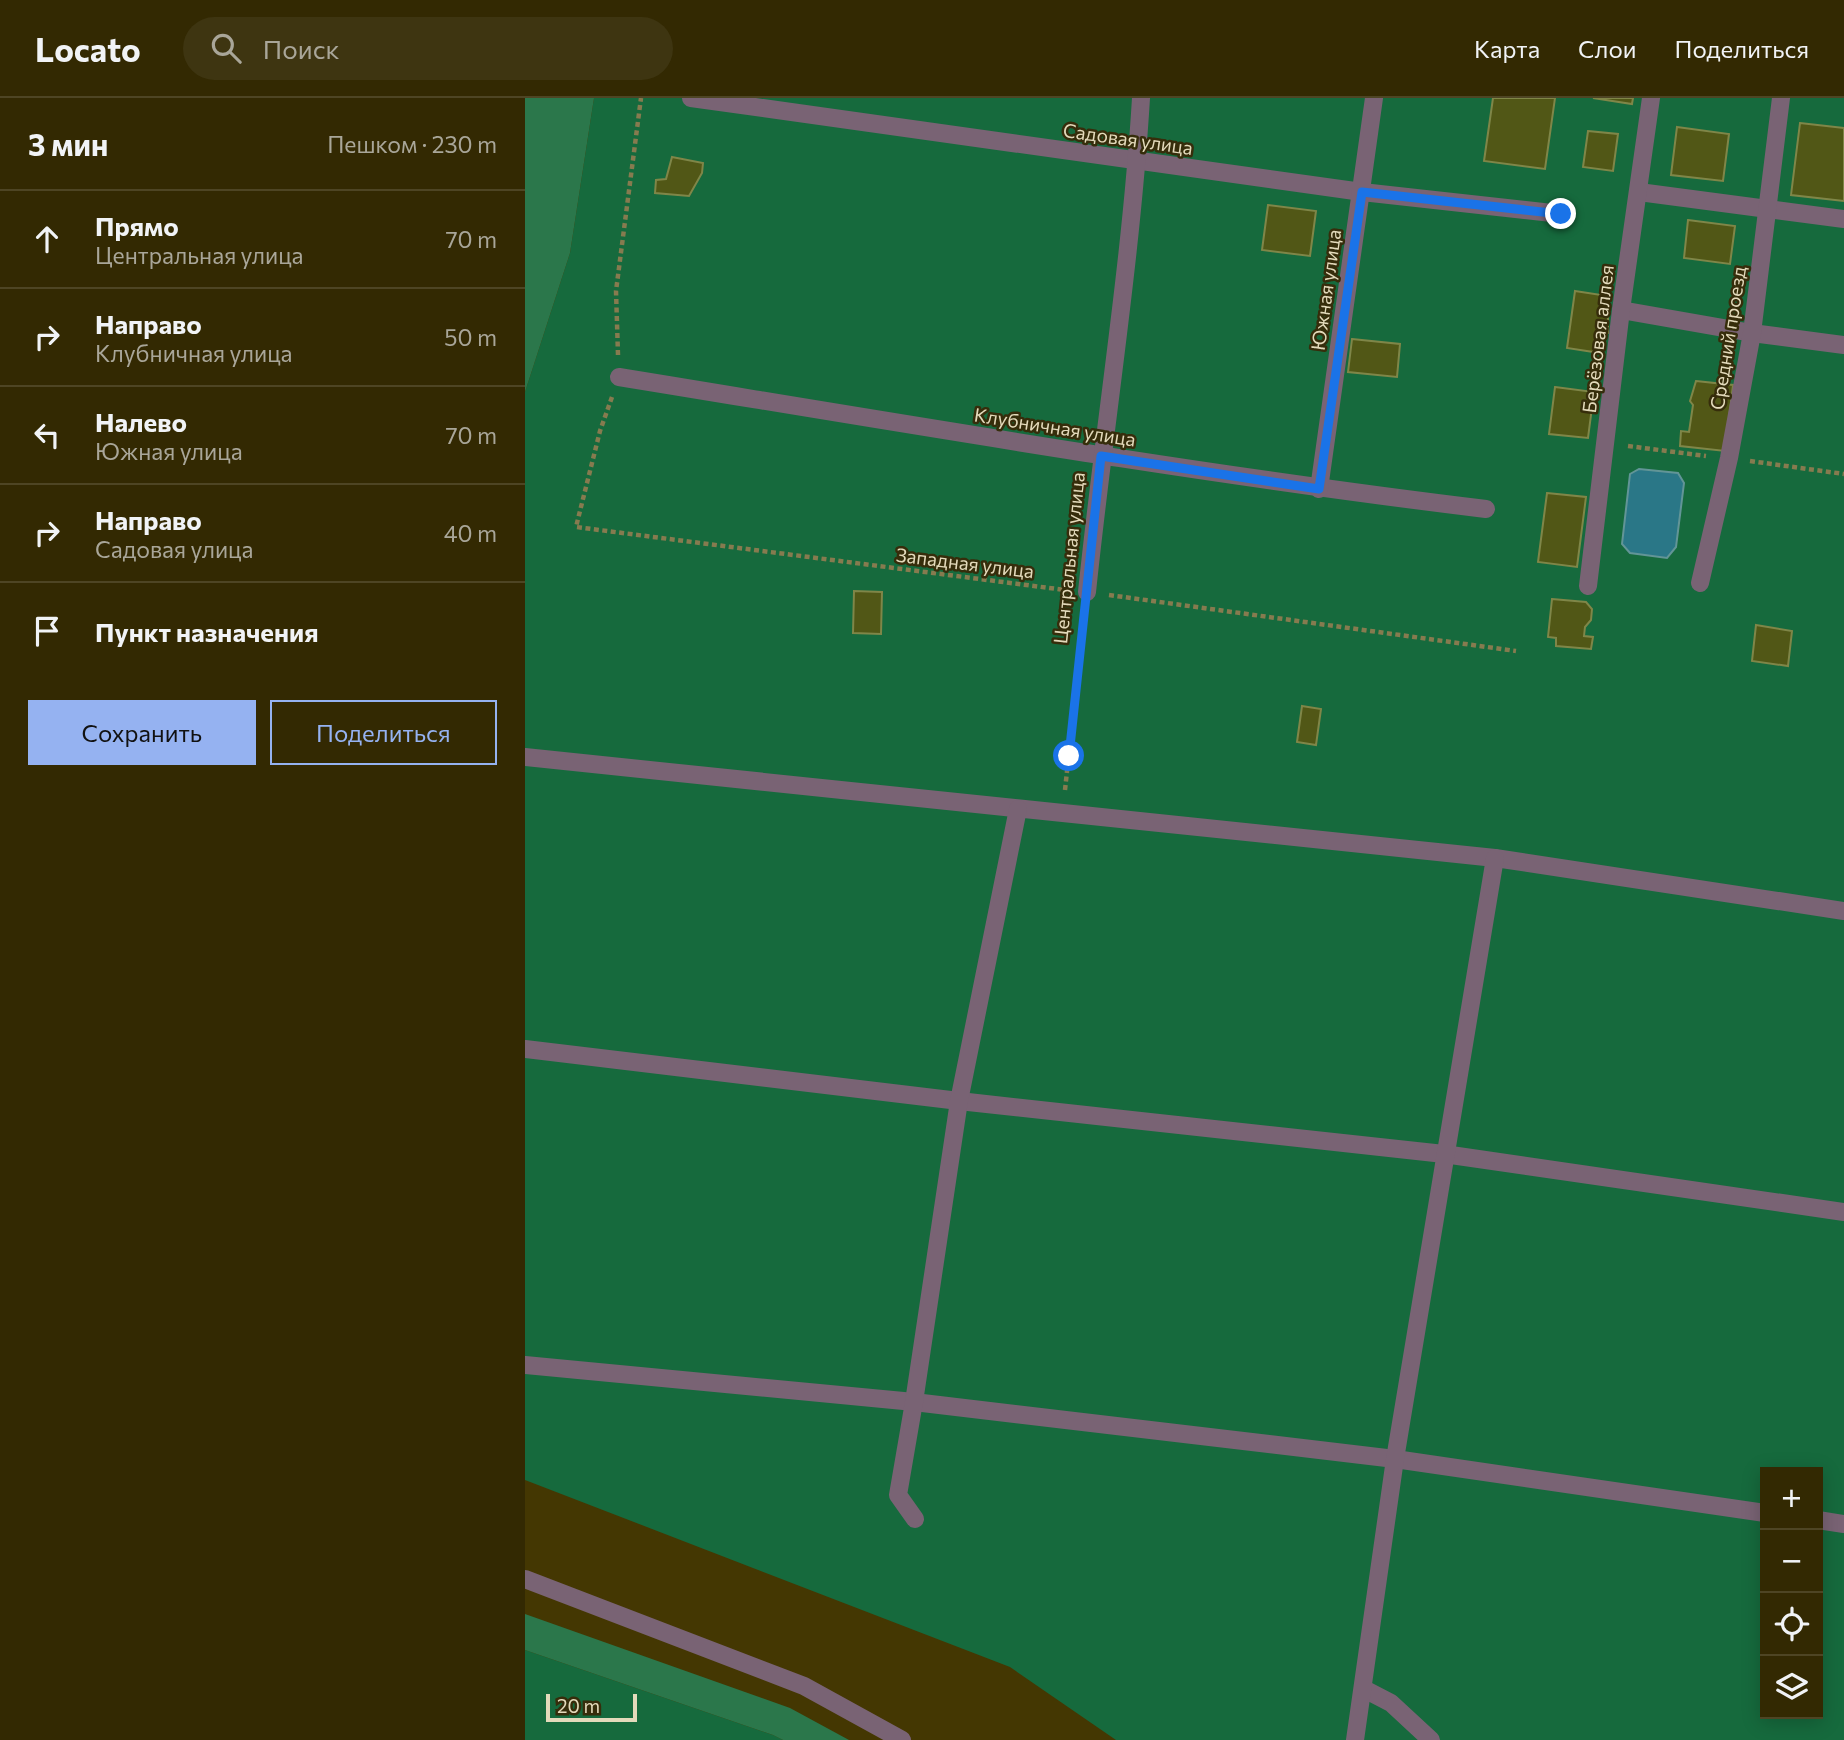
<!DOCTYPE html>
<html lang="ru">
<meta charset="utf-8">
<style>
body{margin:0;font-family:Commissioner,sans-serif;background:#3e3511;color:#f1f3f6}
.controls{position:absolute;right:21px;bottom:21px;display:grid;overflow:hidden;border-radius:0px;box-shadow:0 4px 18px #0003}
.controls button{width:63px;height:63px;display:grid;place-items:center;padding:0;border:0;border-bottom:2px solid #4e4524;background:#332902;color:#f1f3f6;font:35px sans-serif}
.scale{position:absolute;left:21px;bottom:18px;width:91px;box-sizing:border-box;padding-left:7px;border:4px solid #e3dabb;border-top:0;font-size:19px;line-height:24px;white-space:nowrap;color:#e3dabb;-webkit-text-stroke:5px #362d0b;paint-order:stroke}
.stop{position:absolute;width:21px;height:21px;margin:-16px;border:5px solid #1a73e8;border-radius:50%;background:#fff}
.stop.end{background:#1a73e8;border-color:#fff;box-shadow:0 2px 7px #0008}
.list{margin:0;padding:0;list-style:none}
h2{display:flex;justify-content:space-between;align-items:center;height:91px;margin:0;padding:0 28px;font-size:30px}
h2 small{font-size:23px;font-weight:400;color:#a9a699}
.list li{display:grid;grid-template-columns:46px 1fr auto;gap:21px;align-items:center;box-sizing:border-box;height:98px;padding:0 28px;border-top:2px solid #4e4524}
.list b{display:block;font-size:26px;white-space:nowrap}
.list p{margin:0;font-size:23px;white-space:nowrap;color:#a9a699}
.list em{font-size:23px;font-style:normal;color:#a9a699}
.actions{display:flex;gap:14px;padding:21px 28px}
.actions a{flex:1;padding:16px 0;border:2px solid #95b2f1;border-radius:0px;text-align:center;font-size:24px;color:#95b2f1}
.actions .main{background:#95b2f1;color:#111}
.icon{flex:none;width:38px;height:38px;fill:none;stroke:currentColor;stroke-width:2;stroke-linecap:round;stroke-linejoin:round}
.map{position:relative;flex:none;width:1319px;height:1642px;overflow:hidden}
header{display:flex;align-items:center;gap:42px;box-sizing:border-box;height:98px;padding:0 35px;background:#332902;border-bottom:2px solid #4e4524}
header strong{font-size:33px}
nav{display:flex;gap:38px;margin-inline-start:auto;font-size:24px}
.search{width:490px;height:63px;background:#3e3511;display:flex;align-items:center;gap:18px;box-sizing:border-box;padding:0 24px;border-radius:38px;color:#a9a699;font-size:26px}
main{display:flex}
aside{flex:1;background:#332902}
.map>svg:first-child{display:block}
</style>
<header>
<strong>Locato</strong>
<div class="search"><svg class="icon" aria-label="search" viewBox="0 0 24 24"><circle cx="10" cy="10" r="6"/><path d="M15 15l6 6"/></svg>Поиск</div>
<nav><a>Карта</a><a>Слои</a><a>Поделиться</a></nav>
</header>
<main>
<aside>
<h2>3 мин<small>Пешком · 230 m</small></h2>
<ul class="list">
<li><svg class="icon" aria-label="ahead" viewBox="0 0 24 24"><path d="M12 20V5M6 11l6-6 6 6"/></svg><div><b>Прямо</b><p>Центральная улица</p></div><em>70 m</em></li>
<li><svg class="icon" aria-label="right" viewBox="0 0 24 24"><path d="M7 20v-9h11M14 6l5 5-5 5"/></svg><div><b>Направо</b><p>Клубничная улица</p></div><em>50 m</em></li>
<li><svg class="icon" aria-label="left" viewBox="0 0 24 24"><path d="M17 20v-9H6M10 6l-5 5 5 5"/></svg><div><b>Налево</b><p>Южная улица</p></div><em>70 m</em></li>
<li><svg class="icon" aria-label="right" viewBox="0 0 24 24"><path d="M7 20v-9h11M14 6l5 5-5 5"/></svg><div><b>Направо</b><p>Садовая улица</p></div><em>40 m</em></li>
<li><svg class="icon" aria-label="arrive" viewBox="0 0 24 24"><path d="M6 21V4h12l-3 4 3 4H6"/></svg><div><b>Пункт назначения</b></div></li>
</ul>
<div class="actions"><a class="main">Сохранить</a><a>Поделиться</a></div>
</aside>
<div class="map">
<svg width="1319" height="1642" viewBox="0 0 1319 1642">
<rect width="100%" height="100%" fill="#443702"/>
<g fill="#166a3d" fill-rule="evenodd">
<path d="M69 0H1319V1642H591L485 1569 0 1382V294L45 155ZM1240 1374H1293V1616H1240Z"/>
<path d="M0 1552 248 1637 258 1642H0Z"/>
</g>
<g fill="#2b774b">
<path d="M0 0H69L45 155 0 294Z"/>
<path d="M0 1516 265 1610 324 1642H258L248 1637 0 1552Z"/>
</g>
<path fill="#2a7787" stroke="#629597" stroke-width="2" d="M1114 371 1153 375 1159 385 1151 449 1142 460 1105 455 1097 446 1105 376Z"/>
<g fill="#515716" stroke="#7f8648" stroke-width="2">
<path d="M968 0H1030L1020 71 959 63Z"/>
<path d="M1068 0H1108L1107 6Z"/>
<path d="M1275 25 1319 30V103L1266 97Z"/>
<path d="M1152 29 1204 36 1198 83 1146 77Z"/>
<path d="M1063 33 1093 36 1088 73 1058 69Z"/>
<path d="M147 59 178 65 177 75 164 98 130 95 131 82 141 81Z"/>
<path d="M743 107 791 113 785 158 737 152Z"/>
<path d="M1163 122 1210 128 1205 166 1159 160Z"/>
<path d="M1050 193 1083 198V235L1076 240 1075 255 1042 250Z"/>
<path d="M827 241 875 246 872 279 823 274Z"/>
<path d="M1171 283 1208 287 1200 353 1155 348 1156 333 1164 334 1168 307 1165 303Z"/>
<path d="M1030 289 1069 294 1063 340 1024 336Z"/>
<path d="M1022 395 1061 399 1052 469 1013 464Z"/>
<path d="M329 493 357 494 356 536 328 535Z"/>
<path d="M1027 501 1061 504 1067 511 1066 522 1060 529 1059 538 1068 539 1066 551 1031 548V540L1023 539Z"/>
<path d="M1231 527 1267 533 1263 568 1227 563Z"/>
<path d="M777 608 796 611 791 647 772 644Z"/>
</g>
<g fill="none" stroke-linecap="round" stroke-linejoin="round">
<g stroke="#867b4f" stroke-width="4.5" stroke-dasharray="5 3.5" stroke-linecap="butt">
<path d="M93 257 91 193 116 0"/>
<path d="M87 299 75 333 51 429 540 492"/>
<path d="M1103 348 1181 358"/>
<path d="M1225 363 1319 376"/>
<path d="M584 497 991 553"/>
<path d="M540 692 559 516"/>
</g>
<g stroke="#796374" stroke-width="18">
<path d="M166 0 837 94 1036 116"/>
<path d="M1114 94 1319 121"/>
<path d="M1096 212 1227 235 1319 247"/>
<path d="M94 279C382 326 671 376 961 411"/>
<path d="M794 391 849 0"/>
<path d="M1175 485 1204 360 1227 235 1256 0"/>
<path d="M1063 488 1096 212 1126 0"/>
<path d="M562 494C579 329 606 166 616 0"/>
<path d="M0 659 970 760 1319 813"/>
<path d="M0 951 434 1003 919 1056 1319 1114"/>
<path d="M0 1267 389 1304 870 1361 1240 1415"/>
<path d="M390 1421 373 1397 389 1304 434 1003 493 711"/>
<path d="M1293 1422 1319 1426"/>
<path d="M839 1591 866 1605 906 1642"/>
<path d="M830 1642 870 1361 970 760"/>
</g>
<path stroke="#796374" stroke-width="18" d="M0 1481 279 1588 377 1642"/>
</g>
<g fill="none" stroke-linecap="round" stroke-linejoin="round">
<path stroke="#1a73e8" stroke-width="9" d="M544 658 576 358 794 391 837 94 1036 116"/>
</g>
<g text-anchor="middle" stroke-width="5" stroke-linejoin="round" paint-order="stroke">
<g font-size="19" fill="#e3dabb" stroke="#362d0b">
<text transform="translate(603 41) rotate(8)" y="7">Садовая улица</text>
<text transform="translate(801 192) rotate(-82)" y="7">Южная улица</text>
<text transform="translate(1203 240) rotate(-81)" y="7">Средний проезд</text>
<text transform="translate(1073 241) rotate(-83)" y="7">Берёзовая аллея</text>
<text transform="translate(530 329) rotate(9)" y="7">Клубничная улица</text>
<text transform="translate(544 460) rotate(-84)" y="7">Центральная улица</text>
<text transform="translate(440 465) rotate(7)" y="7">Западная улица</text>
</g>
</g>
</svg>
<div class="controls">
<button>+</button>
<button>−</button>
<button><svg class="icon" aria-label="locate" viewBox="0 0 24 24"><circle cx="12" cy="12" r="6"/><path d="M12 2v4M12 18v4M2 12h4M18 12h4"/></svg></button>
<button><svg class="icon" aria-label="layers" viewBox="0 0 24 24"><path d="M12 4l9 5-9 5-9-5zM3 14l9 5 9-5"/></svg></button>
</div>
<div class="scale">20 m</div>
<div class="stop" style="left:544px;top:658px"></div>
<div class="stop end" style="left:1036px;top:116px"></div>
</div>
</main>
